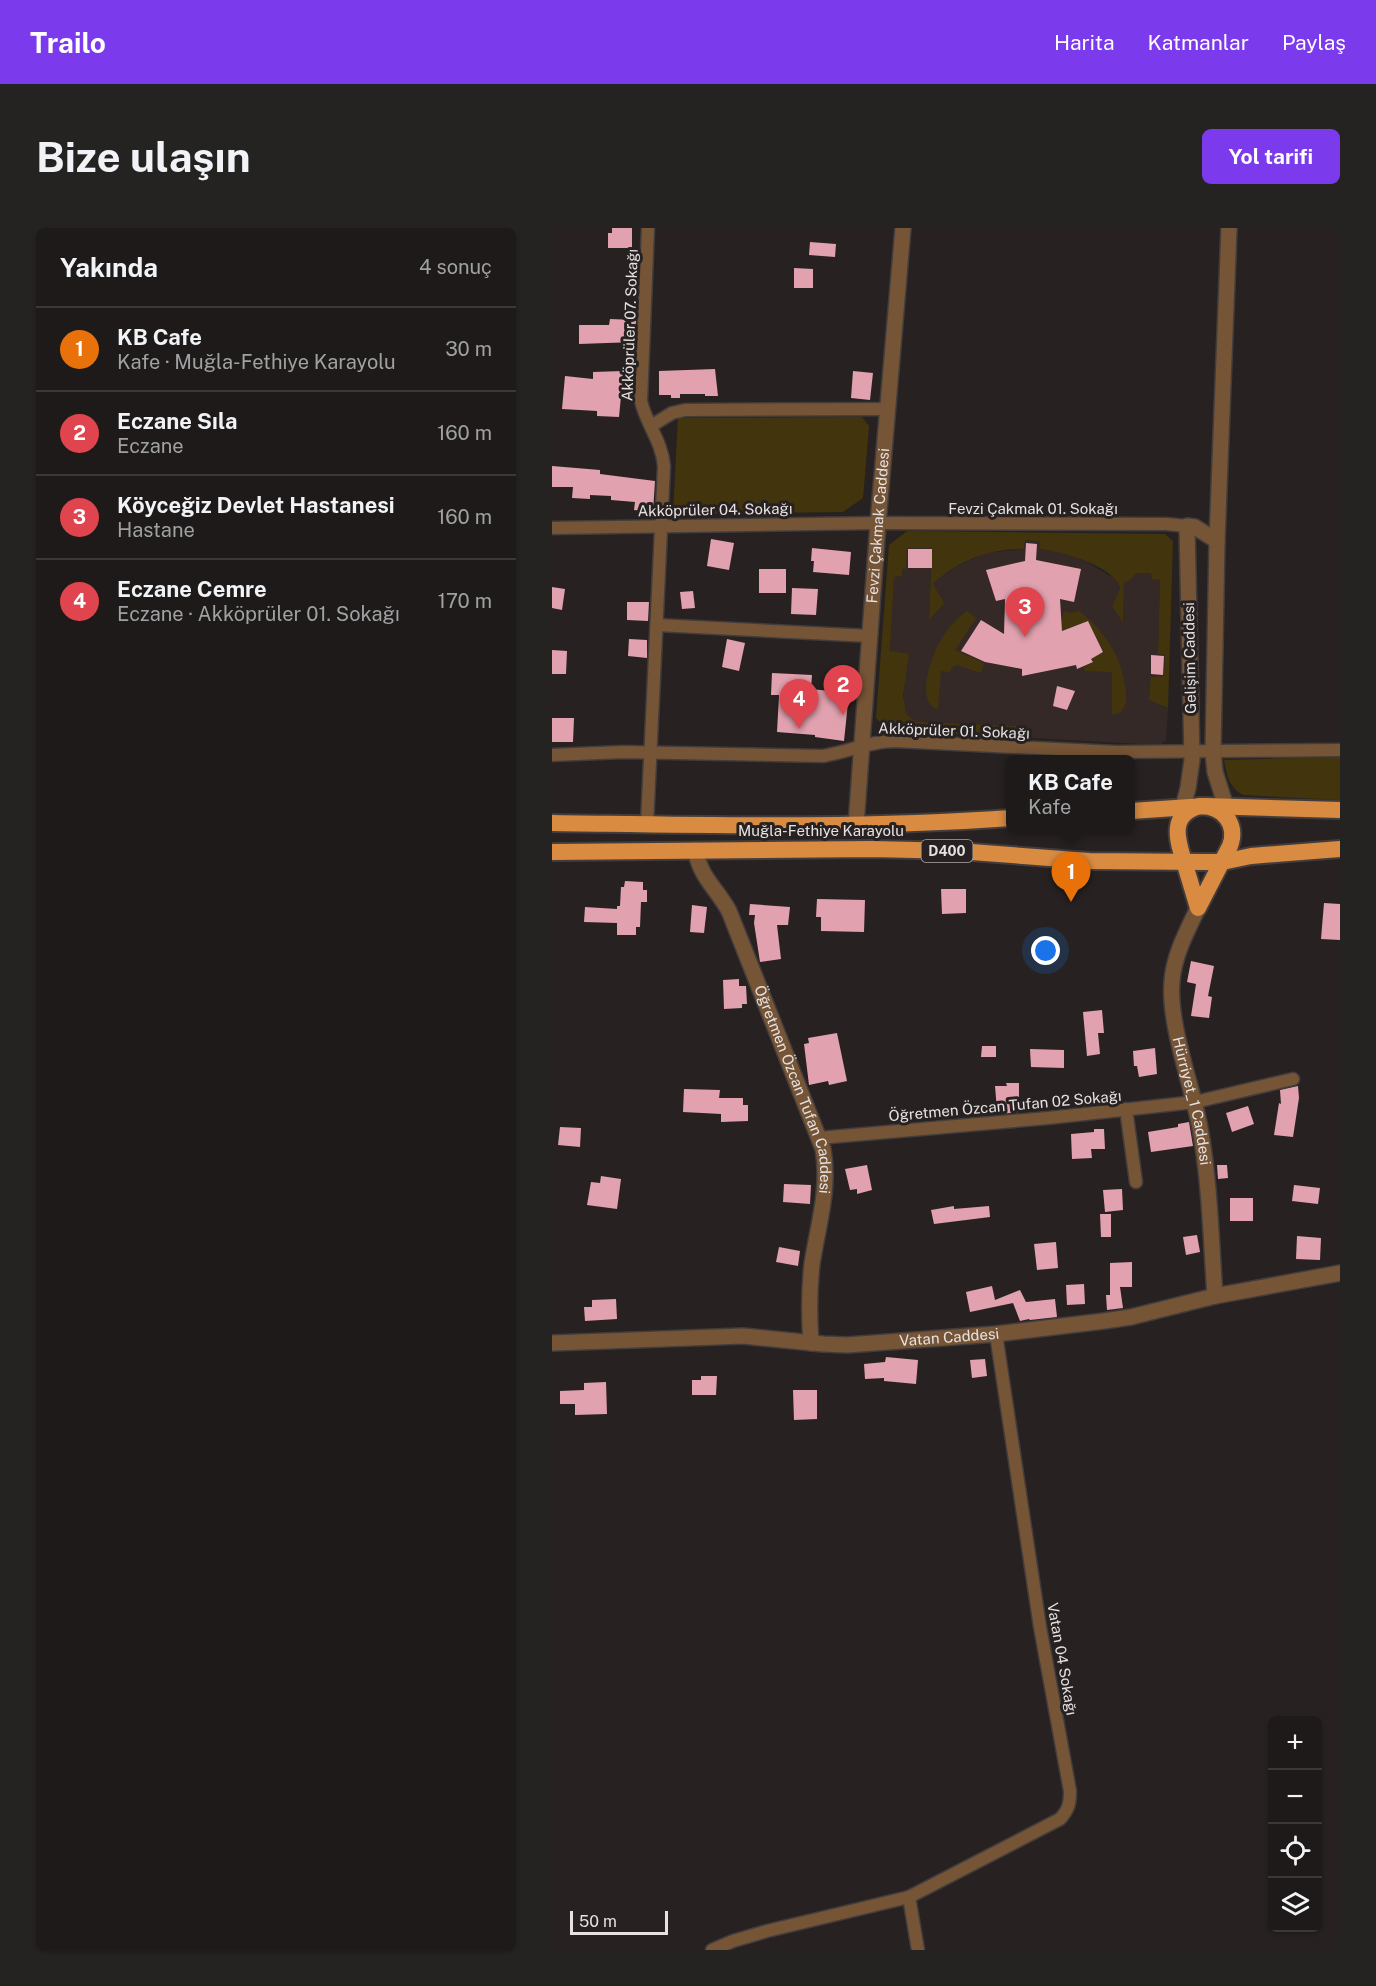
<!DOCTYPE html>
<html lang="tr">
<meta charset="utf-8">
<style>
body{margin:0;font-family:"Public Sans",sans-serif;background:#252322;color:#f1f3f6}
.controls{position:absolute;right:18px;bottom:18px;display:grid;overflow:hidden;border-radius:9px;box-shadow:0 2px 4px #0004}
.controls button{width:54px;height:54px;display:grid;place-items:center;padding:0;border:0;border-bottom:2px solid #3b3838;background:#1d1a19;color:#f1f3f6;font:30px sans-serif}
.scale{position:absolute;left:18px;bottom:15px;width:98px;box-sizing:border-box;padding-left:6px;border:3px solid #e6e2e2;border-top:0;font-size:16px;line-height:21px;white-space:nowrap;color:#e6e2e2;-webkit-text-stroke:4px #272221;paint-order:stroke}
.you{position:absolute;left:494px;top:723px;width:21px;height:21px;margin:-15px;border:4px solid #fff;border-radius:50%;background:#1a73e8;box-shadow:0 0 0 9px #1a73e833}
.badge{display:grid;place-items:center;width:39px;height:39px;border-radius:50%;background:#7c3aed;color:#fff;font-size:20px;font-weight:700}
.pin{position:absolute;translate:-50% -50px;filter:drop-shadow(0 2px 3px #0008)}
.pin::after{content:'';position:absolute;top:32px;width:21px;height:18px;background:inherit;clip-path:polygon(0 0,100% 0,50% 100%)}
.popup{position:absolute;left:454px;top:527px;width:129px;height:78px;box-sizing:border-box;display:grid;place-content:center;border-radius:9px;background:#1d1a19;filter:drop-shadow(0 2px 4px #0005);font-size:20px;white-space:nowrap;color:#a0a1a2}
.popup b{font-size:22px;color:#f1f3f6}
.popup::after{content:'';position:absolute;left:50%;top:100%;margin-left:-12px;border:12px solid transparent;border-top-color:#1d1a19}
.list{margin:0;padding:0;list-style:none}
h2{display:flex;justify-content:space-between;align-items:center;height:78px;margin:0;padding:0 24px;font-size:26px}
h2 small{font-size:20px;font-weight:400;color:#a0a1a2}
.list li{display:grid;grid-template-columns:39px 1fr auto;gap:18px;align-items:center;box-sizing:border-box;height:84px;padding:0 24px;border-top:2px solid #3b3838}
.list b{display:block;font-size:22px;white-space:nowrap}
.list p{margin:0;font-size:20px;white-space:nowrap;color:#a0a1a2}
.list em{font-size:20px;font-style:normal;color:#a0a1a2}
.icon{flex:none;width:33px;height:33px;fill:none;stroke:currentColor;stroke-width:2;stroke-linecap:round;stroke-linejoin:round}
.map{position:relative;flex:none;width:788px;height:1722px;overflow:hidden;border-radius:9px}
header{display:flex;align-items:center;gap:36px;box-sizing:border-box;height:84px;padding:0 30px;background:#7c3aed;color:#fff}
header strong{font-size:28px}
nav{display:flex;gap:33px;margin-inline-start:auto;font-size:21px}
.intro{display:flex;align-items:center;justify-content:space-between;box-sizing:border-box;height:144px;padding:0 36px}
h1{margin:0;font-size:42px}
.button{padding:15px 27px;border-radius:9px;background:#7c3aed;color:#fff;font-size:21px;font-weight:700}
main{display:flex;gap:36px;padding:0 36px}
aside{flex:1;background:#1d1a19;border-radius:9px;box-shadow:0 2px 4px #0004}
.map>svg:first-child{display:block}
</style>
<header>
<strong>Trailo</strong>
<nav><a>Harita</a><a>Katmanlar</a><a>Paylaş</a></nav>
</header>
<div class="intro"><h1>Bize ulaşın</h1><a class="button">Yol tarifi</a></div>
<main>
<aside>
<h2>Yakında<small>4 sonuç</small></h2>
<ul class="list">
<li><span class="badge" style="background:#e8710a">1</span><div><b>KB Cafe</b><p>Kafe · Muğla-Fethiye Karayolu</p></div><em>30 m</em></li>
<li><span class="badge" style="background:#e0444e">2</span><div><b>Eczane Sıla</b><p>Eczane</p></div><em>160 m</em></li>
<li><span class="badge" style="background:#e0444e">3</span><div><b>Köyceğiz Devlet Hastanesi</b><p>Hastane</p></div><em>160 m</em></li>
<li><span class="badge" style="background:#e0444e">4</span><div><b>Eczane Cemre</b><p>Eczane · Akköprüler 01. Sokağı</p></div><em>170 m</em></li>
</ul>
</aside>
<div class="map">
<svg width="788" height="1722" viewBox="0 0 788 1722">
<rect width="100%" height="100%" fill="#272221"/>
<path fill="#352927" d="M473 312 488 313V321L509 324 533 333 563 351 568 361 560 378 571 393 572 354 588 344H597L608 352 606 426 613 427 612 448 597 472 616 480 614 512 608 517 464 509V498L371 494 363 493 354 486 351 476 353 449 338 424 342 348 350 341 354 320H380L377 391 381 356 390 348 405 338 434 325 472 321Z"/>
<g fill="#42350d">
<path d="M310 189 317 198 311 270 291 284 121 286 126 190Z"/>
<path d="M355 303 613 306 621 313 616 480 597 472 599 449 612 448 613 427 606 426 608 352 600 351 599 345H585L578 352 572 355 571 394 560 378 568 361C564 338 508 323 488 321V313L473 312 472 321C437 321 407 332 381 356L392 375 377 392 380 320H355L354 341H350V348L342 349 338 423 357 426 351 468 354 486 363 493 370 494 464 498V509L337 503 324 490 337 317Z"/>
<path d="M415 383 424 390 403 422 432 435 429 445 405 437 400 439 398 444 389 443 386 481 382 480C364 467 381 422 392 407 398 397 406 390 415 383Z"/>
<path d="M514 383 519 385 527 383C551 401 568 426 573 457 574 466 576 476 569 484L560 487V444L533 443 531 439 541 434 540 430 552 424 536 393 496 407C504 400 511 395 511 385Z"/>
<path d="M788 529V572L691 567C677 559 675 548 672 532Z"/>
</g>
<g fill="#e2a1af">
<path d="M60 0H80V20H56V5H60Z"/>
<path d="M258 14 284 16 283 29 257 27Z"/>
<path d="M242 40 261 41V60H242Z"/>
<path d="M58 91 84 92 83 114 27 116V97H57Z"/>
<path d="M163 141 166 168H153V166H128V170H119V167H107V143Z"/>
<path d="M71 143V168H69L67 189 45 188V183L10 181 13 148 41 151V144Z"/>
<path d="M301 143 321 145 318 172 299 170Z"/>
<path d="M0 238 48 242V246L103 253 101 284 82 282 83 274 59 272V268L38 267V271L20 270 21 259H0Z"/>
<path d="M159 311 182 315 177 342 155 338Z"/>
<path d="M474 315 485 316 484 332 529 341 522 374 508 371 510 403 536 393 551 424 539 431 541 434 525 441 524 437 470 448V441L433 434 409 423 429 392 452 406 453 371 444 373 434 342 473 333Z"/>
<path d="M260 320 299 324 297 347 261 344 262 333H259Z"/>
<rect x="356" y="321" width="24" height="19"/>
<rect x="207" y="341" width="27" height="24"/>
<path d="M0 359 13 361 10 382 0 380Z"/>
<path d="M240 360 266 361 264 387 239 386Z"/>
<path d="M141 363 143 380 130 381 128 364Z"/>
<path d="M75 374H97L96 393 75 392Z"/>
<path d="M77 411 95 412V430L76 428Z"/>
<path d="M175 411 193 415 187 443 170 439Z"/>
<path d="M0 422 15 423 14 446H0Z"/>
<path d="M599 427 612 428 611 447 599 446Z"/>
<path d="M220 445 260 447 259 461 297 465 292 513 263 509V507L225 504 227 467H219Z"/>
<path d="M505 458 523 463 515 482 501 478Z"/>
<path d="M0 490H22L21 514H0Z"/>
<path d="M73 653 91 654V662H95V674H89L88 699H84V707H65V695L32 694 33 679 65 681V678H68L69 659H72Z"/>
<path d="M389 661H414V685L390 686Z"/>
<path d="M265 671 313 672 312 704 269 703V689H264Z"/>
<path d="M772 675 788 676V712L769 711Z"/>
<path d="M198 676 238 679 236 697H225L229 731 208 734 202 695 203 687H197Z"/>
<path d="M140 677 155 679 152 705 138 704Z"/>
<path d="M639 733 662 738 656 768 660 769 657 790 639 788 644 756 635 754Z"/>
<path d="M187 751V758H194L195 776H190V780L172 781 171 752Z"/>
<path d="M550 782 552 805H546L548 826 535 828 531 784Z"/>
<path d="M285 805 295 853 277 857 276 853 257 857 252 816 257 815 256 810Z"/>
<path d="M430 818H444V829H429Z"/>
<path d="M603 820 605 846 587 849 585 838H582L581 823Z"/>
<path d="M478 821 512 822V840L479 839Z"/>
<path d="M454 855H467V884L449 886V882H445L443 858H455Z"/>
<path d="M746 858 747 870 741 909 722 907 727 875 729 876 728 862Z"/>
<path d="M132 861 168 862 167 870H191V877H196V893L169 894V886L131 884Z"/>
<path d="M696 878 702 896 680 904 674 885Z"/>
<path d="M637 894 641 918 599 924 596 904 626 899V896Z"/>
<path d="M8 899 29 900 28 919 6 917Z"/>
<path d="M542 901H552L553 921H539L540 930 520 931 519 906 542 904Z"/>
<path d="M315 937 320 962 305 966V961L298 962 293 941Z"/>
<path d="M665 937H675L676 950 666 951Z"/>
<path d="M49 948 69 951 65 981 35 977 39 954 48 955Z"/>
<path d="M232 956 259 957 258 976 231 974Z"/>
<path d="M742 957 768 960 766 976 740 973Z"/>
<path d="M570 961 571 982 553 984 551 962Z"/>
<rect x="678" y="970" width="23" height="23"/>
<path d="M402 978V981L437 978 438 989 382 996 379 982Z"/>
<path d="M548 986H559V1009H549Z"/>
<path d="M645 1007 648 1024 634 1027 631 1009Z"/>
<path d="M745 1008 769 1010 768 1032 744 1031Z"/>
<path d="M504 1014 506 1040 485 1042 482 1016Z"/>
<path d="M227 1019 248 1023 246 1038 224 1034Z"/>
<path d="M580 1034V1059H568L571 1080 555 1082 554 1067H558V1035Z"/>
<path d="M532 1056 533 1076 515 1077 514 1057Z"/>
<path d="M440 1058 443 1072 468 1062 474 1074 503 1071 505 1089 478 1092 477 1091 468 1093 461 1075 418 1084 414 1064Z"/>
<path d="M64 1071 65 1091 33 1093 32 1079H40V1072Z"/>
<path d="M334 1129 366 1132 364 1156 332 1153V1150L313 1151 312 1136 333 1134Z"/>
<path d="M433 1131 435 1148 420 1150 418 1132Z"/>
<path d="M149 1148H165L164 1167H140V1152H149Z"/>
<path d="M54 1154 55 1186 23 1187V1176H8V1163L32 1162V1155Z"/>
<path d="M241 1162H265V1191L242 1192Z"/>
</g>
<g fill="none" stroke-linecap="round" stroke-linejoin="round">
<g stroke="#423d3c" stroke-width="15">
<g id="minor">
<path d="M99 198 120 185 133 182 336 181"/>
<path d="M0 300 326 295 614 296 635 298"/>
<path d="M105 397 318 408"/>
<path d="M0 527 71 524 271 528C296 524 318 513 343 513L564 524 788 522"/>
<path d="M95 596 112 238C110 213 94 196 89 173L96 0"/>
<path d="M574 881 584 954"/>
<path d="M267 910 496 890 643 874 741 851"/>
<path d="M357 1669 366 1722"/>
<path d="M160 1722 181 1713 215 1703 357 1669 508 1591C517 1581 518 1575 518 1563L488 1399 444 1106"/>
</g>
</g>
<g stroke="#423d3c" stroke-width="18">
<g id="tertiary">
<path d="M665 313 677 0"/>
<path d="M628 591 636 560 640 532 635 298 643 299 665 313 661 524 663 544 677 588"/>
<path id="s1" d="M304 597 326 295 351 0"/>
<path id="s2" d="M143 622C150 652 163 658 177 683L271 921C278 961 266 997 260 1036 257 1063 257 1088 259 1115"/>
<path id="s3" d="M646 680C635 703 622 727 620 753 616 795 640 857 648 900 658 955 659 1013 663 1068"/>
<path id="s4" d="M0 1115 191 1108 271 1116 295 1117 444 1106 552 1093 579 1089 663 1068 788 1045"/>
</g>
</g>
<g stroke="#423d3c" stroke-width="20">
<g id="trunk">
<path d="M648 578C671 578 686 596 678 618L646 680C642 667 638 653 634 640 627 616 614 587 648 578Z"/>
<path d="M579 583 653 578 788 582"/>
<path d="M0 595C153 597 306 601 459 590"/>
<path d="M0 624 320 621 406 623 537 633 651 634H670L699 628 788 621"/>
</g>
</g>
<use href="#minor" stroke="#765436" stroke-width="12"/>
<use href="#tertiary" stroke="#765436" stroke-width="15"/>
<use href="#trunk" stroke="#d88b41" stroke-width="16"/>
</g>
<g text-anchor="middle" stroke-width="6" stroke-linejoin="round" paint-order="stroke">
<rect fill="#272221" stroke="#ada8a8" stroke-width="1.5" x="369.5" y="612" width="51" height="22" rx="4.5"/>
<g font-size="14" font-weight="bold" fill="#e6e2e2">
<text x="395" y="628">D400</text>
</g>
<g font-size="15" fill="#e6e2e2" stroke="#272221">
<text transform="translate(78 97) rotate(-88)" y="5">Akköprüler 07. Sokağı</text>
<text x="481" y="286">Fevzi Çakmak 01. Sokağı</text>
<text transform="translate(163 282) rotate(-1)" y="5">Akköprüler 04. Sokağı</text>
<text dy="5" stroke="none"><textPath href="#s1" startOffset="300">Fevzi Çakmak Caddesi</textPath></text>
<text transform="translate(638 430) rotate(-91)" y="5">Gelişim Caddesi</text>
<text transform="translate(402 503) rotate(2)" y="5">Akköprüler 01. Sokağı</text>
<text x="269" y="608">Muğla-Fethiye Karayolu</text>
<text dy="5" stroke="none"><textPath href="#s2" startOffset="261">Öğretmen Özcan Tufan Caddesi</textPath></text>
<text dy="5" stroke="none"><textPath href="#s3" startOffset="200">Hürriyet_1 Caddesi</textPath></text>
<text transform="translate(453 878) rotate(-5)" y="5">Öğretmen Özcan Tufan 02 Sokağı</text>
<text dy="5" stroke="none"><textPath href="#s4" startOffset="398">Vatan Caddesi</textPath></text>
<text transform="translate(510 1431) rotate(80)" y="5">Vatan 04 Sokağı</text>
</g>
</g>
</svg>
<div class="controls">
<button>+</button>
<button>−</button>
<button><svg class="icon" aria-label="locate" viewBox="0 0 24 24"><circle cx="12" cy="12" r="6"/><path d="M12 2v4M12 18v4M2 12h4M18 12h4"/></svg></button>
<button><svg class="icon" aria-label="layers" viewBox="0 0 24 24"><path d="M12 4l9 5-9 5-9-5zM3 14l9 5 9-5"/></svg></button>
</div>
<div class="scale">50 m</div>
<div class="you"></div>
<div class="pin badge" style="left:519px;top:674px;background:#e8710a">1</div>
<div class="popup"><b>KB Cafe</b>Kafe</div>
<div class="pin badge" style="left:291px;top:487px;background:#e0444e">2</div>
<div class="pin badge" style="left:473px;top:409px;background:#e0444e">3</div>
<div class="pin badge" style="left:247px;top:501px;background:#e0444e">4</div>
</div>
</main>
